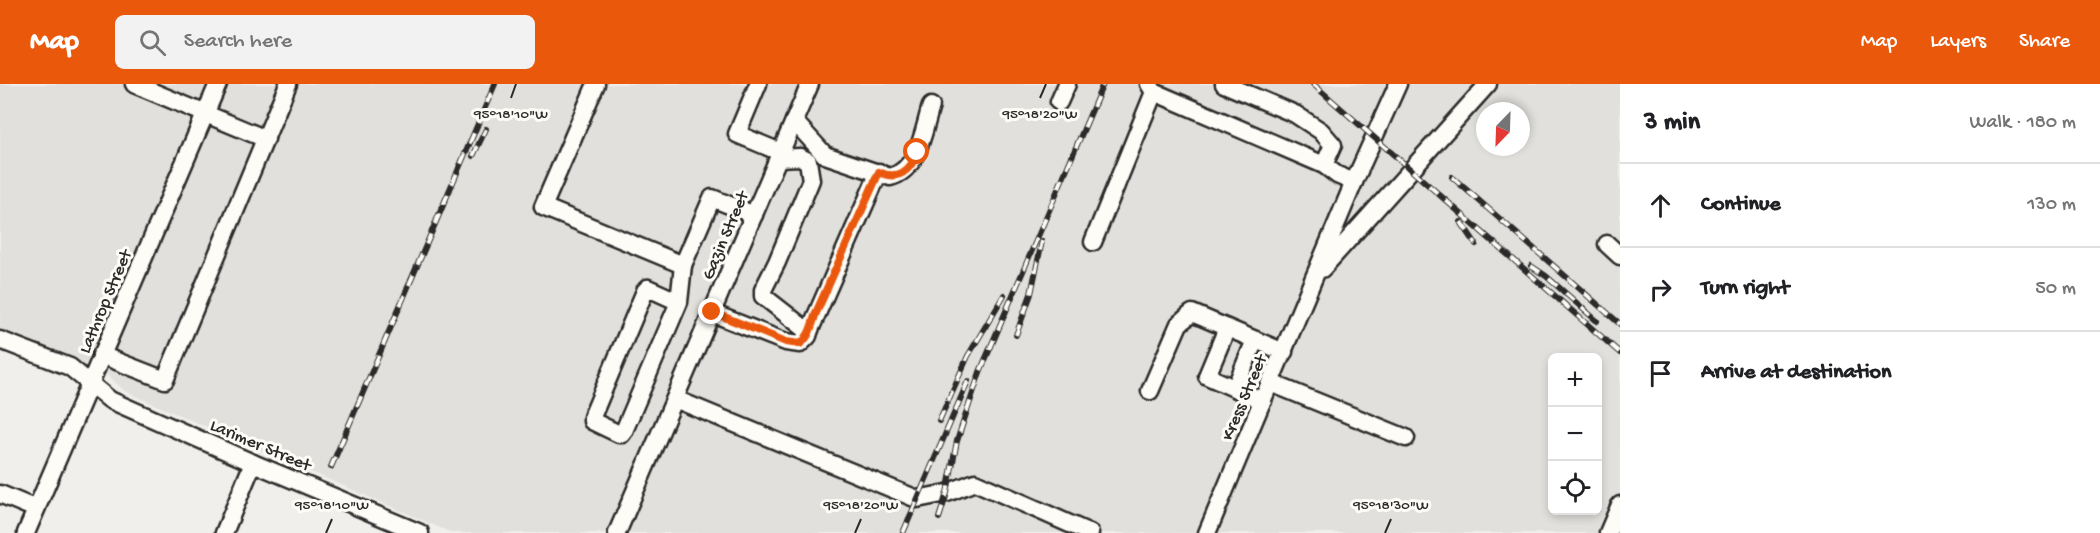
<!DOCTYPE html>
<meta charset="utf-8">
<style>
body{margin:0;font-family:"Gochi Hand",sans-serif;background:#f2f2f2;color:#202124}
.controls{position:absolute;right:18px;bottom:18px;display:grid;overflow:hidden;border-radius:9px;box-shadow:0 3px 9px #0003}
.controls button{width:54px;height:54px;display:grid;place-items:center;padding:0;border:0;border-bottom:2px solid #e0e0e0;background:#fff;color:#202124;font:30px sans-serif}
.compass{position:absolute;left:1476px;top:18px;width:54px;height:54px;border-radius:50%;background:#fff;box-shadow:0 3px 9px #0003;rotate:203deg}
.stop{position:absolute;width:18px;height:18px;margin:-14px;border:4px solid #ea580c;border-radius:50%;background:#fff}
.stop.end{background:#ea580c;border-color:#fff;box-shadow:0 2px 6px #0008}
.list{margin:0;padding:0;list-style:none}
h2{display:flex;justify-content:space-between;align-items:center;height:78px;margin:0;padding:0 24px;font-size:26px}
h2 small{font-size:20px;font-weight:400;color:#757577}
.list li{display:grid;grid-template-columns:39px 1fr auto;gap:18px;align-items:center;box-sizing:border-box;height:84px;padding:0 24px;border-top:2px solid #e0e0e0}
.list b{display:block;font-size:22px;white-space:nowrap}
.list em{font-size:20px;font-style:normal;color:#757577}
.icon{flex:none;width:33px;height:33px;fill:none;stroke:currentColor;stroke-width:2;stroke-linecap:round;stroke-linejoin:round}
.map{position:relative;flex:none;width:1620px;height:449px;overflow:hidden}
header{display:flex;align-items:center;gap:36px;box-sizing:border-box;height:84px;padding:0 30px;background:#ea580c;color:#fff}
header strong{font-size:28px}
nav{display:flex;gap:33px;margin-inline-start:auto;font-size:21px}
.search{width:420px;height:54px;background:#f2f2f2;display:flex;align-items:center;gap:15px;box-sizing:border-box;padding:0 21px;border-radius:9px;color:#757577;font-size:22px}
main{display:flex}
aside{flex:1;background:#fff}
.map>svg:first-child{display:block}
</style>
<header>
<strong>Map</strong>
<div class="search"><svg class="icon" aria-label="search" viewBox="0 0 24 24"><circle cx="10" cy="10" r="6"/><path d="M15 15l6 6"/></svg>Search here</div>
<nav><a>Map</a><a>Layers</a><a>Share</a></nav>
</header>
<main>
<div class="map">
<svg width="1620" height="449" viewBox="0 0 1620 449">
<rect width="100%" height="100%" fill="#f0efeb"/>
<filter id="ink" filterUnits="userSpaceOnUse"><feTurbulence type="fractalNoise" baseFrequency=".0167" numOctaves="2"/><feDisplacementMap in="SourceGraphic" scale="12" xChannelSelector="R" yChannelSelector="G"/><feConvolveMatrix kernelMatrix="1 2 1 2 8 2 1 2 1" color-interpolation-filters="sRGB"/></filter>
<g filter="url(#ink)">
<path fill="#e1e0dc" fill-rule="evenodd" d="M0 0H1620V449H452L126 308 102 287 0 245ZM1485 27H1521V63H1485ZM1552 274H1598V426H1552Z"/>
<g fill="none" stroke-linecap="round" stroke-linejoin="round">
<g stroke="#2b2b2b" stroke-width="21">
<g id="minor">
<path d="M134 0 266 55"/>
<path d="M596 0 543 123 683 181 712 114 754 131"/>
<path d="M758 0 737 50 780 68"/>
<path d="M1149 0 1154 8 1324 81 1337 91 1354 98"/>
<path d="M1224 0 1295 30 1321 47 1333 61 1324 81"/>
<path d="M1059 18 1067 0"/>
<path d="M794 37 825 71 890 93C919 86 923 47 931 22"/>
<path d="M1093 158 1154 8"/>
<path d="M1607 160 1620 172"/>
<path d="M1322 185 1488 0"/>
<path d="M679 218 648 204 645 207 592 333V337L619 350H622L624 347 679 218 683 181"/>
<path d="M712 229 786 258 800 260 808 252 809 248 763 212V206L777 178 811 96 808 77 800 73 778 74"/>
<path d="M1227 244 1207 292 1263 317"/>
<path d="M809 248 879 88"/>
<path d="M0 256 70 283 110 316 253 379 420 449"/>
<path d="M101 271 165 296 288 0"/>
<path d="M1271 299 1406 354"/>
<path d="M1235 304 1255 256"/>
<path d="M1150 307 1179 240 1192 229 1284 268"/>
<path d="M675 315 917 415 947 409 975 398 1090 449"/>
<path d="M0 410 36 425"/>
<path d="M26 449 218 0"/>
<path d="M224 449 253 379"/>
<path d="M617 449 810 0"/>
<path d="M1207 449 1354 98 1398 0"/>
<path d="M1608 449 1620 421"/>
</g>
</g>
<use href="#minor" stroke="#fdfcf7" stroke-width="16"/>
<g stroke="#2b2b2b" stroke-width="6">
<g id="rail">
<path d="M1313 0 1620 269"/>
<path d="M473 72 486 45"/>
<path d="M1452 93 1620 240"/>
<path d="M1461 138 1476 160"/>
<path d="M1531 182 1546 192 1597 237"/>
<path d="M1016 251 1031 210 1042 157"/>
<path d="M939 337 968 272 1004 211"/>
<path d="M331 383 495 0"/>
<path d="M939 434 947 409 957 357 980 288 1103 0"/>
<path d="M903 449 968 297"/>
</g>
</g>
<use href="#rail" stroke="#fdfcf7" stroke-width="4" stroke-dasharray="11" stroke-linecap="butt"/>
</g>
</g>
<g fill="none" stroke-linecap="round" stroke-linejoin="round" filter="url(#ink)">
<path stroke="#ea580c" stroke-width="8" d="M712 228 786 258 800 260C810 253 812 240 816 229L879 88C898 97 911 87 917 68"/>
</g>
<path fill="none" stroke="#2b2b2b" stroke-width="2" d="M511 14 516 0M1040 14 1046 0M326 449 332 435M855 449 861 435M1385 449 1391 435"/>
<g text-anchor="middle" stroke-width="6" stroke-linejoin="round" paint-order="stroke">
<g font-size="18" fill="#2b2b2b" stroke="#fdfcf7">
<text transform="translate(724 151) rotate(-67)" y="6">Gazin Street</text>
<text transform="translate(104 217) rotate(-67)" y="6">Lathrop Street</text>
<text transform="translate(1243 313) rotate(-67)" y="6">Kress Street</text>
<text transform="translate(261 360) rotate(23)" y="6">Larimer Street</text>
</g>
</g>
<g font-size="15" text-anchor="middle" fill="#2b2b2b" stroke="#fdfcf7" stroke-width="6" stroke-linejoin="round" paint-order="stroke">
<text x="511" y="34">95°18'10"W</text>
<text x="1040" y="34">95°18'20"W</text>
<text x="332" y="425">95°18'10"W</text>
<text x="861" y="425">95°18'20"W</text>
<text x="1391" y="425">95°18'30"W</text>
</g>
</svg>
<div class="controls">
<button>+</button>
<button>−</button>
<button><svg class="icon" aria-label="locate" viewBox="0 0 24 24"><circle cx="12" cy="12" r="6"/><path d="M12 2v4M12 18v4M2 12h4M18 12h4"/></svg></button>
</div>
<svg class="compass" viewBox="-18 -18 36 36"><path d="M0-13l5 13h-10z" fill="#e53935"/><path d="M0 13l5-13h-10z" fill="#757577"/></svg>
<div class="stop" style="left:917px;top:68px"></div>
<div class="stop end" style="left:712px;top:228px"></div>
</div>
<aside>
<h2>3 min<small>Walk · 180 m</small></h2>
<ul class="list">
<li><svg class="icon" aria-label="ahead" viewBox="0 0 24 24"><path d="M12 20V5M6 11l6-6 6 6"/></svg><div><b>Continue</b></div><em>130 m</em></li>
<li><svg class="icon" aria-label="right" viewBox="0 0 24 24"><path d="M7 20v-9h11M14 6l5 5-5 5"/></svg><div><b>Turn right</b></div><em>50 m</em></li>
<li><svg class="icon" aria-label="arrive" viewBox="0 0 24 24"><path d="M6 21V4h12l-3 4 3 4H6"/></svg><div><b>Arrive at destination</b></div></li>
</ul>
</aside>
</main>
